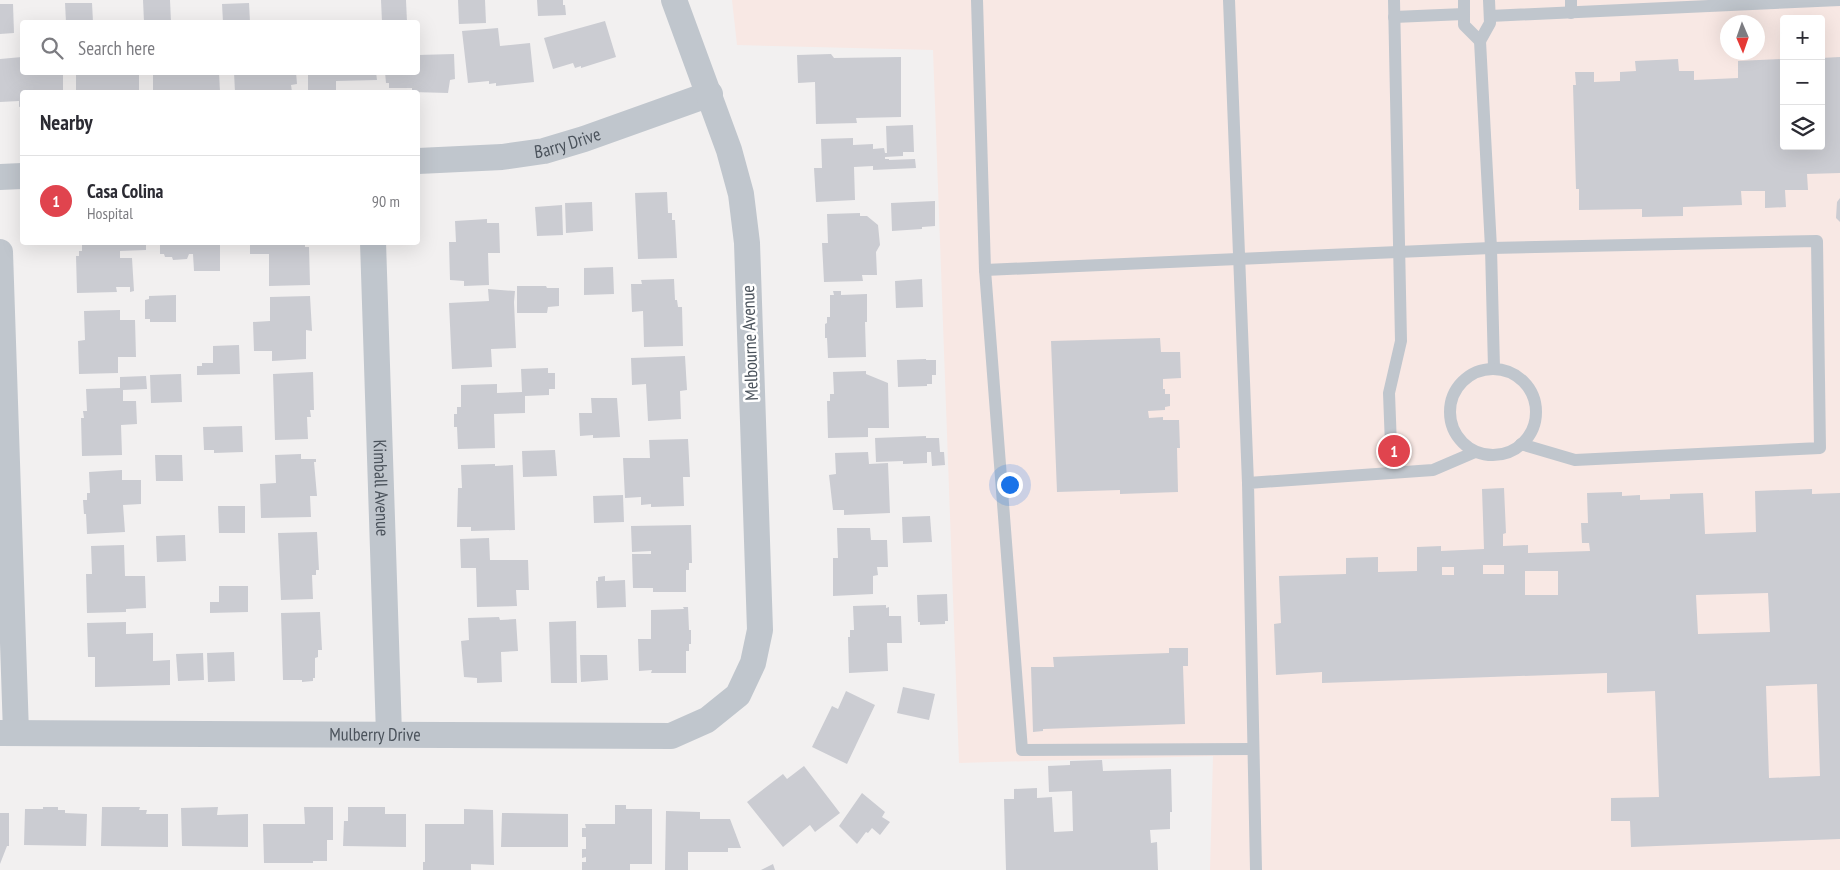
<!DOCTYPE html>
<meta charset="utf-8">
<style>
body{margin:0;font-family:"PT Sans Narrow",sans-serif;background:#f2f2f3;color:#2b2b33}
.controls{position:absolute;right:15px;top:15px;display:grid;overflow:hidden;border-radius:5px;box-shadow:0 5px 20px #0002}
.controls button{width:45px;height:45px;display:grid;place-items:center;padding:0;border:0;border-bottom:1px solid #e1e1e2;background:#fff;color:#2b2b33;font:25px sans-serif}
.compass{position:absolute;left:1720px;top:15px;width:45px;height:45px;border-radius:50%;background:#fff;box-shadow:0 5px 20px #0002;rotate:178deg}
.you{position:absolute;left:1009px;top:484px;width:18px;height:18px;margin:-12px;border:4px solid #fff;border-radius:50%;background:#1a73e8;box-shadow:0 0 0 8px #1a73e833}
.badge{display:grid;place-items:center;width:32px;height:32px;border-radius:50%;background:#2f67ce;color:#fff;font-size:16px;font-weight:700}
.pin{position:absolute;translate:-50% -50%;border:2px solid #fff;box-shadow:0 1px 5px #0006}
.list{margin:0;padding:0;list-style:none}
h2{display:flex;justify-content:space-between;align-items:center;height:65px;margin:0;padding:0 20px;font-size:21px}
h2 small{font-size:16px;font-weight:400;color:#7c7c81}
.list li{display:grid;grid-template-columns:32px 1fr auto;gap:15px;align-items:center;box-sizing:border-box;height:90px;padding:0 20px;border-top:1px solid #e1e1e2}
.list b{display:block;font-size:19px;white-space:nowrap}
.list p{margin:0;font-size:16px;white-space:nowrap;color:#7c7c81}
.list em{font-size:16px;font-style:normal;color:#7c7c81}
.icon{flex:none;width:28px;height:28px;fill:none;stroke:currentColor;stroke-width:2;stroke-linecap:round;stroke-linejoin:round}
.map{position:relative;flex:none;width:1840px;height:870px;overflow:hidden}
.search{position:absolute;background:#fff;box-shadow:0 5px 20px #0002;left:20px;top:20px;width:400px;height:55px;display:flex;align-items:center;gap:12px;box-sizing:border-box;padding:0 18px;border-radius:5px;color:#7c7c81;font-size:19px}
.panel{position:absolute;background:#fff;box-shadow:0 5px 20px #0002;left:20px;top:90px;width:400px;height:155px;border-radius:5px}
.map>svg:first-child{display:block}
</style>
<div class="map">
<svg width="1840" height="870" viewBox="0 0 1840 870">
<rect width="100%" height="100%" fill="#f2f0f0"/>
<path fill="#f8e8e4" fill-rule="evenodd" d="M732 0H1840V870H1210L1213 756 959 763 933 50 737 45ZM1784 19H1821V146H1784ZM1728 22H1758V52H1728Z"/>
<g fill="#cbccd2" fill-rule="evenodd">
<path d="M143 0H170L171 22H144Z"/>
<path d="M381 0H406L407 22H382Z"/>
<path d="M458 0H485L486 23 459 24Z"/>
<path d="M537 0H563V5H565L566 15 538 16Z"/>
<path d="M65 3H92L93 22H66Z"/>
<path d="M249 3 250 22H223L222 4Z"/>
<path d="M0 4H13L14 33 0 34Z"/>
<path d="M605 21 616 57 581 68V66L575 68 573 63 553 69 544 38Z"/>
<path d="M498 28 500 46 530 43 534 82 496 86V83L489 84V81L468 83 462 31Z"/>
<path d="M1781 46H1784V146H1821V58L1840 57V173L1807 174 1808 190H1785L1786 207 1765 208V191H1741L1742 205 1683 207V216L1642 217V209L1579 210V189H1576L1573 85H1576L1575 72H1594V82L1620 81V72L1636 71 1635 61 1678 59 1679 71H1694V80L1738 78V61L1781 59Z"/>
<path d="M454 54 455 79 450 80 448 93 412 92V88H389V83H386L385 72H418V55Z"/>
<path d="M831 54 834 58 901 57V117L856 118 857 123 816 124 815 82 798 83 797 55Z"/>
<path d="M22 57V72H63V92H22V106L19 107V101L0 102V59Z"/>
<rect x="76" y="72" width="63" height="20"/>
<path d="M153 72H219L220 92H153Z"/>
<path d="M234 72H296L297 84 291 85 292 92H235Z"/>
<path d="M308 72H376L377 80 336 81V92H308Z"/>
<path d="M913 125 914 152H903V156L885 157V159H889V160L915 159 916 168 873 170V166L854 167 855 200 816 202 814 168H822L821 139 853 138V145L873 144V149L884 148 885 153H887L886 126Z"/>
<path d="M667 192 668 213H672V220H675L677 258 638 259 635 193Z"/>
<path d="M1840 198V222L1836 218 1837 202Z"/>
<path d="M935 201V226L922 227V229L892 231 891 203Z"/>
<path d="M592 202 593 231 566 233 565 203Z"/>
<path d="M562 205 563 235 537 236 535 207Z"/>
<path d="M860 213V216H867L878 225 880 245 876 252 877 275H862L863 281 824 282 822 243H828L827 214Z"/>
<path d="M487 219V223H499L500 253H488L489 285 464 286V281L450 280 449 242H456L455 221Z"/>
<path d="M82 242H146V250L120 251V258H132L134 291 130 292V287H116L117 292 77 293 76 256H79V251H82Z"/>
<path d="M162 242H220V271H194L193 254H189L187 259 173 260 172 257H165L164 254H160V244Z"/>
<path d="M250 242H305V247H309L310 285 269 286V254H250Z"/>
<path d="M613 267 614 294 584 295V268Z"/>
<path d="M674 279 675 300H677L678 307H682L683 346 644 347 643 311 632 312 631 284H642L641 280Z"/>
<path d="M922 279 923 307 896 308 895 281Z"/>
<path d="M517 286H546L547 288H559V306L548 307 547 313H517Z"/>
<path d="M488 289 515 291 514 302 516 348 491 349 492 367 452 369 449 303 489 301Z"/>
<path d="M833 291H841V295L867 294V322H865L866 357 828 358 827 338H825V324L827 323V317H830V295H834Z"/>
<path d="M176 295V322H150V319H145V300L149 299V296Z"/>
<path d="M310 296 312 331 306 330V359L272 361V351H254L253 322 270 321V297Z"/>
<path d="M120 310V320H135L136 357H118V373L79 374 78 341 85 340 84 311Z"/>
<path d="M1160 338 1161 352H1180L1181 378 1163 379V389H1165V394H1170V406L1165 407V410L1148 411 1149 418 1163 417V420H1179L1180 448H1177L1178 492 1120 494V490L1057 492 1051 341Z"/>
<path d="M239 345 240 374 197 375V366H202V363H213V346Z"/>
<path d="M685 356 687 390 680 391 681 419 648 421 646 384 632 385 631 358Z"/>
<path d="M926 359V360H936V375H932V384H927V386L898 387 897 360Z"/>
<path d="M548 368V373H555V389H549V395L525 396V413L494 414 495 448 458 449 457 427H454V414H457V407H461V385L497 384V393L522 392 521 369Z"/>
<path d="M866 371V374L888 383 889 428H868V437L828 438 827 401H830V394H834L833 372Z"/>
<path d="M313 372 314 410H310L311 417H307L308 439 275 440 273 374Z"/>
<path d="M181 374 182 402 151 403 150 375Z"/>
<path d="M146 376 147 389 123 390V401H136L137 424 121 425 122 455 82 456 81 418H84L83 411H87L86 389 120 388V377Z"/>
<path d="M591 398H617L620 437 593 438V435L580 436 579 413H592Z"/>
<path d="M242 426 243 452 214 453V450H204L203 427Z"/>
<path d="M926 436V438H939L940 452H944L945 465 932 466 931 452H927V463L903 464V461L876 462 875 438Z"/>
<path d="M688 439 690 477H683L684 506 651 507V504L641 505V497L625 498 623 458H650L649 440Z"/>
<path d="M555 450 557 476 523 477 522 451Z"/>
<path d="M868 452 869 464 888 463 890 513 844 515V510H833L829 475 836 474 835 453Z"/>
<path d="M301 454V459H316V462H314L317 496H310L311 517 261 518 260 484 276 483 275 455Z"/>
<path d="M155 455H182L183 481H156Z"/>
<path d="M495 464V466L513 465 515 530 471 531V527H457L458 488H462L461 465Z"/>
<path d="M122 470V480H141V504L123 505 125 532 87 534 86 514H84L83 500H87V493H90L89 472Z"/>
<path d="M1504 488 1506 533 1503 534V546L1528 545V553L1590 551 1589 543H1582L1581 523H1588L1587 493 1622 492V496L1640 495V500L1670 499V494L1703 493 1705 534 1756 532 1755 491 1812 489V494L1840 493V839L1631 847 1630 821H1611V798L1659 797 1655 691 1607 693V673L1322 683V672L1276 675 1274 624 1281 623 1279 576 1346 574V558L1378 557V572L1417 571V547L1441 546V551L1484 549 1482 489ZM1483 565H1504V574H1483ZM1442 567H1454V575H1442ZM1525 571H1558V595H1525ZM1768 593 1770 632 1698 634 1696 595ZM1817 684 1820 776 1769 778 1766 686Z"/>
<path d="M623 495 624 522 594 523 593 496Z"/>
<path d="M218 506H245V533H219Z"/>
<path d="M930 516 932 542 903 543 902 517Z"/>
<path d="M691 525 692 563H689V570H686V592H653V588H633L632 554H651V551L632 552 631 526Z"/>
<path d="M837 528H870L871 540H887L888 567H877L878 575 873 576V594L833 596V558H838Z"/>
<path d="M317 532 319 570H316V575H312L313 599 281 600 278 533Z"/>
<path d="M185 535 186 561 157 562 156 536Z"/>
<path d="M489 538 490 560H528L529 590H516L517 606 477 607 476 568H461L460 539Z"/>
<path d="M124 545 125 576H145L146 608 126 609V612L87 613 86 574H92L91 546Z"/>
<path d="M605 576V581L625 580 626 607 597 608 596 581H598V577Z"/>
<path d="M219 586H248V612L210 613V602H219Z"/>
<path d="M947 594 948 621H945V624L920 625V622H918L917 595Z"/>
<path d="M886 605V608L889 607V616H901L902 643H887L888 671 849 673 848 637H850V630H854L853 606Z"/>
<path d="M683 607H688L689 630H691V644H689V651H686V673H651L652 670 639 671 638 639H651V610L684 609Z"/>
<path d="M320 612 322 650H318V657L315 658V678H313V681L302 682V680H283L281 613Z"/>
<path d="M499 617 500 620 516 619 518 651 501 652 502 682 477 683V678L464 677 461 641 469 640 468 618Z"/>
<path d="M576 621 577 683H551L549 622Z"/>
<path d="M126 622V634L153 633V661L170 660V685L95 687V657H88L87 623Z"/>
<path d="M1169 648H1188V666H1183L1185 724 1043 729V731L1033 732 1031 667H1054L1053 657 1169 653Z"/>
<path d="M234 652 235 681 208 682 207 653Z"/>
<path d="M203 653 204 680 178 681 176 654Z"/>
<path d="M580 655H607L608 680 581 682Z"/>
<path d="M903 687 935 694 929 720 897 713Z"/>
<path d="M846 691 875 705 847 764 812 747 832 706 838 709Z"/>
<path d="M1102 760 1103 771 1171 769 1172 812H1170V829L1150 830 1151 843 1157 842 1158 870H1006L1004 799H1014V789L1037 788V798L1052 797 1054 832 1073 831 1072 791 1049 792 1048 766 1070 765V761Z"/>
<path d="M804 766 840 813 815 832 810 825 783 847 747 802 783 774 787 779Z"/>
<path d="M862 793 885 812 882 817 890 822 880 835 872 828 868 833 866 832 857 844 839 826Z"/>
<path d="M615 805H626V809H652V864H630V870H582V862H586V857L582 858V849H586V837H582V828H586L585 824H615Z"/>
<path d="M43 807H58V810H65V813L87 814 86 846 24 845 25 809H43Z"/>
<path d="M102 807H140L139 810H147L146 814H168V847L101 846Z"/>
<path d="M218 807 217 815 248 814V847L182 846 181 808Z"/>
<path d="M304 807H333V840H327V861H313V863H264L263 824H305Z"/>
<path d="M348 807H385V814H406V847L343 846 344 821H348Z"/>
<path d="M464 809 493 810 494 865 471 864V870H423V862H425V824H464Z"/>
<path d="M666 811 700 812V819H730L741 848H728V852H688V870H665Z"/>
<path d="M0 813H9V846H7L0 864Z"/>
<path d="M502 813 568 814V847H501Z"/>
<path d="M773 864 775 870H761Z"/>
</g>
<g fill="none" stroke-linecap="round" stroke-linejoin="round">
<g stroke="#c0c6cd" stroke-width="12">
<path d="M977 0 985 270 1022 750 1253 749"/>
<path d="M1229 0 1248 483"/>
<path d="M1464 0V25L1480 41 1490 23 1489 0"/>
<path d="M1571 0V13"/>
<path d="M1490 16 1840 0"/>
<path d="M1394 17 1464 14"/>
<path d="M1480 41 1491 248 1494 368"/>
<path d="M985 270 1491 248 1817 241 1820 448 1575 460 1521 444"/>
<circle cx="1493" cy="412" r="43"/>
<path d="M1392 472 1389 393 1401 341 1394 0"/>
<path d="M1256 870 1248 483 1433 470 1475 452"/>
</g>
<g stroke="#c0c6cd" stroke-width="26">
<path id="s1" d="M418 161 502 157 544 151 584 139 710 94"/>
<path d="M0 177 22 176"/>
<path id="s2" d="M373 242 389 734"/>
<path d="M0 252 16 733"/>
<path id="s3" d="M0 733 671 736 707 720 738 695 753 663 760 630 747 243 741 194 729 150 674 0"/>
</g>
</g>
<g text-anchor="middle" stroke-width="5" stroke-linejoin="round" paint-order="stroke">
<g font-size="18" fill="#4a525b" stroke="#fff">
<text dy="6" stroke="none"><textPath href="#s1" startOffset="151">Barry Drive</textPath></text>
<text transform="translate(750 343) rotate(-92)" y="6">Melbourne Avenue</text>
<text dy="6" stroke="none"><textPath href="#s2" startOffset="246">Kimball Avenue</textPath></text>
<text dy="6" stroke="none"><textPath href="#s3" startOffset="375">Mulberry Drive</textPath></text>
</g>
</g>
</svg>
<div class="controls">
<button>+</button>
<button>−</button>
<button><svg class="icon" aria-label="layers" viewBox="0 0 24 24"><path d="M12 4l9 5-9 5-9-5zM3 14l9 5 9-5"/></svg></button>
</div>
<svg class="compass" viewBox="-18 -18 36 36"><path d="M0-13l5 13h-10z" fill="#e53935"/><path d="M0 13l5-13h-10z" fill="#7c7c81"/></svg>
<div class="you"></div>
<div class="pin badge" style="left:1394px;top:451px;background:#e0444e">1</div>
<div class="search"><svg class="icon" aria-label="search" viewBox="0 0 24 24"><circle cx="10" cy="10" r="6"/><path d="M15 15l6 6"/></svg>Search here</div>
<section class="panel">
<h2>Nearby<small></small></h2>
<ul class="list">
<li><span class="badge" style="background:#e0444e">1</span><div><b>Casa Colina</b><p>Hospital</p></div><em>90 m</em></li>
</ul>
</section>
</div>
